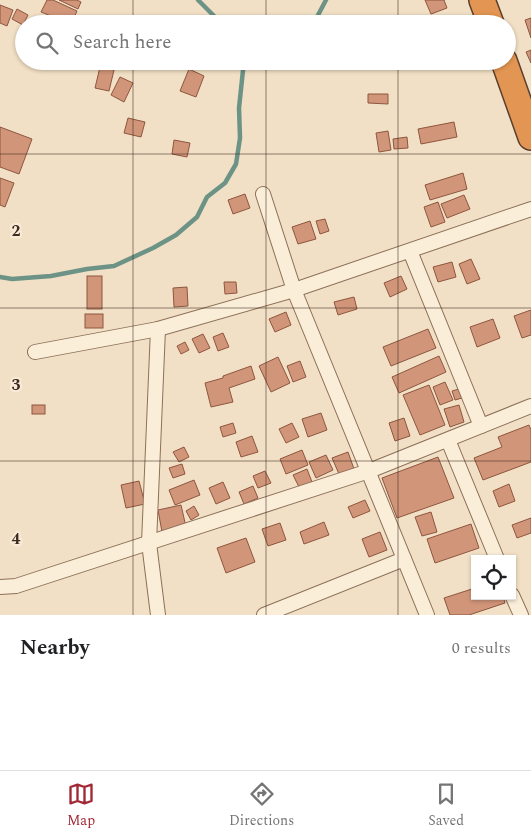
<!DOCTYPE html>
<style>
body{margin:0;font-family:Spectral,serif;background:#f2f2f2;color:#202124}
.controls{position:absolute;right:15px;bottom:15px;display:grid;overflow:hidden;border-radius:0px;box-shadow:0 1px 4px #0004}
.controls button{width:45px;height:45px;display:grid;place-items:center;padding:0;border:0;border-bottom:1px solid #e0e0e0;background:#fff;color:#202124;font:25px sans-serif}
.list{margin:0;padding:0;list-style:none}
h2{display:flex;justify-content:space-between;align-items:center;height:65px;margin:0;padding:0 20px;font-size:21px}
h2 small{font-size:16px;font-weight:400;color:#757577}
.icon{flex:none;width:28px;height:28px;fill:none;stroke:currentColor;stroke-width:2;stroke-linecap:round;stroke-linejoin:round}
.map{position:relative;flex:none;width:531px;height:615px;overflow:hidden}
.search{position:absolute;background:#fff;box-shadow:0 1px 4px #0004;left:15px;right:15px;top:15px;height:55px;display:flex;align-items:center;gap:12px;box-sizing:border-box;padding:0 18px;border-radius:28px;color:#757577;font-size:19px}
.sheet{height:155px;background:#fff}
nav{display:flex;justify-content:space-around;align-items:center;box-sizing:border-box;height:70px;border-top:1px solid #e0e0e0;background:#fff;font-size:14px;color:#757577}
nav a{display:grid;justify-items:center;gap:2px}
nav .on{color:#a02733}
.map>svg:first-child{display:block}
</style>
<div class="map">
<svg width="531" height="615" viewBox="0 0 531 615">
<rect width="100%" height="100%" fill="#f1e0c5"/>
<g fill="none" stroke-linecap="round" stroke-linejoin="round">
<g stroke="#6d9386" stroke-width="4.5">
<path d="M198 0 222 24"/>
<path d="M311 24 317 17 326 0"/>
<path d="M0 277 12 279 51 276 87 269 114 266 153 248 176 235 197 217 207 197 225 183 236 164 240 138 239 108 244 61"/>
</g>
</g>
<g fill="#d19579" stroke="#8e563e">
<path d="M47 0H53L77 11 71 24 41 12Z"/>
<path d="M59 0H77L81 2 78 9Z"/>
<path d="M425 0H444L447 8 431 14Z"/>
<path d="M0 5 13 10 7 26 0 23Z"/>
<path d="M17 9 28 15 23 25 12 19Z"/>
<path d="M531 18V38L525 20Z"/>
<path d="M531 50V63L526 52Z"/>
<path d="M29 61H48L46 67Z"/>
<path d="M100 67 114 70 109 91 95 88Z"/>
<path d="M189 69 204 76 196 97 180 91Z"/>
<path d="M120 77 133 83 124 102 111 95Z"/>
<path d="M368 94H388V104L368 103Z"/>
<path d="M128 118 145 122 141 137 124 133Z"/>
<path d="M454 122 457 137 421 144 418 129Z"/>
<path d="M0 127 32 139 19 174 0 167Z"/>
<path d="M388 131 391 150 379 152 376 133Z"/>
<path d="M407 137 408 148 394 149 393 139Z"/>
<path d="M174 140 190 143 187 157 172 154Z"/>
<path d="M463 173 467 189 430 200 425 185Z"/>
<path d="M0 178 14 183 5 207 0 205Z"/>
<path d="M245 194 250 208 233 214 228 200Z"/>
<path d="M464 195 470 209 447 218 441 204Z"/>
<path d="M438 202 445 222 431 227 424 207Z"/>
<path d="M325 219 329 231 320 234 316 221Z"/>
<path d="M310 221 316 239 298 244 292 227Z"/>
<path d="M471 259 480 279 467 284 459 264Z"/>
<path d="M452 262 456 277 438 282 433 267Z"/>
<rect x="87" y="276" width="15" height="33"/>
<path d="M401 276 407 289 390 297 384 283Z"/>
<path d="M224 282H236L237 293 225 294Z"/>
<path d="M187 287 188 306 174 307 173 288Z"/>
<path d="M354 297 357 309 338 315 334 302Z"/>
<path d="M531 310V335L522 338 514 316Z"/>
<path d="M286 312 291 325 275 332 269 319Z"/>
<rect x="85" y="314" width="18" height="14"/>
<path d="M493 319 500 338 477 347 470 327Z"/>
<path d="M428 329 436 348 391 366 383 347Z"/>
<path d="M223 333 229 347 218 351 213 337Z"/>
<path d="M203 334 210 348 199 353 192 339Z"/>
<path d="M185 342 189 350 181 354 177 346Z"/>
<path d="M439 356 446 372 399 393 392 377Z"/>
<path d="M278 357 290 383 271 392 259 366Z"/>
<path d="M300 361 306 377 293 382 287 366Z"/>
<path d="M251 366 255 379 229 388 233 402 211 407 205 383 223 378V376Z"/>
<path d="M445 382 453 400 440 405 433 387Z"/>
<path d="M429 385 445 425 420 435 403 395Z"/>
<path d="M459 389 462 398 455 400 452 391Z"/>
<rect x="32" y="405" width="13" height="9"/>
<path d="M459 405 464 422 450 427 444 409Z"/>
<path d="M321 413 327 430 308 437 302 419Z"/>
<path d="M404 418 410 436 395 441 389 423Z"/>
<path d="M233 423 236 433 223 437 220 427Z"/>
<path d="M292 423 299 437 286 443 279 429Z"/>
<path d="M529 425 531 430V462L483 480 474 458 502 447 498 437Z"/>
<path d="M252 436 258 452 241 457 236 442Z"/>
<path d="M184 447 189 457 179 462 173 452Z"/>
<path d="M302 450 308 465 286 474 280 459Z"/>
<path d="M348 452 354 469 339 474 332 458Z"/>
<path d="M326 455 333 470 316 478 309 462Z"/>
<path d="M438 457 454 498 397 518 382 478Z"/>
<path d="M182 464 185 474 173 478 169 468Z"/>
<path d="M307 469 312 482 299 487 293 475Z"/>
<path d="M265 471 271 483 258 488 253 476Z"/>
<path d="M194 480 200 495 175 505 169 490Z"/>
<path d="M139 481 145 504 126 508 121 485Z"/>
<path d="M223 482 230 498 216 504 209 488Z"/>
<path d="M509 484 515 501 499 507 493 491Z"/>
<path d="M253 486 258 498 244 504 239 492Z"/>
<path d="M365 500 370 511 353 518 348 507Z"/>
<path d="M181 505 186 527 162 532 158 510Z"/>
<path d="M194 506 199 515 191 520 186 511Z"/>
<path d="M431 512 437 532 422 536 415 517Z"/>
<path d="M531 518V533L517 538 512 525Z"/>
<path d="M324 522 329 535 304 544 300 532Z"/>
<path d="M280 523 286 540 268 546 262 529Z"/>
<path d="M471 524 479 548 435 563 427 539Z"/>
<path d="M380 532 387 550 369 557 362 539Z"/>
<path d="M246 538 255 562 226 573 217 548Z"/>
<path d="M475 588V596H503L505 603 469 615H450L444 598Z"/>
</g>
<g fill="none" stroke-linecap="round" stroke-linejoin="round">
<g stroke="#8d705a" stroke-width="16">
<g id="street">
<path d="M263 194 294 290 427 615"/>
<path d="M410 251 481 426"/>
<path d="M158 329 149 543 158 615"/>
<path d="M35 352 158 329 294 290 531 209"/>
<path d="M448 440 497 559"/>
<path d="M0 587 16 586 369 471 531 406"/>
<path d="M512 595 521 615"/>
<path d="M264 615 404 559"/>
</g>
</g>
<g stroke="#5b3f2e" stroke-width="28">
<g id="highway">
<path d="M482 0 491 24"/>
<path d="M504 61 531 137"/>
</g>
</g>
<use href="#street" stroke="#fbeed9" stroke-width="14"/>
<use href="#highway" stroke="#e39653" stroke-width="25"/>
</g>
<path fill="none" stroke="#3c2a1f" stroke-width="1" stroke-opacity="0.55" d="M133 0V24M266 0V24M398 0V24M133 61V615M266 61V615M398 61V615M0 154H531M0 308H531M0 461H531"/>
<g font-size="16" text-anchor="middle" font-weight="bold" fill="#3c2a1f" stroke="#f8ead6" stroke-width="4.5" stroke-linejoin="round" paint-order="stroke">
<text x="16" y="236">2</text>
<text x="16" y="390">3</text>
<text x="16" y="544">4</text>
</g>
</svg>
<div class="controls">
<button><svg class="icon" aria-label="locate" viewBox="0 0 24 24"><circle cx="12" cy="12" r="6"/><path d="M12 2v4M12 18v4M2 12h4M18 12h4"/></svg></button>
</div>
<div class="search"><svg class="icon" aria-label="search" viewBox="0 0 24 24"><circle cx="10" cy="10" r="6"/><path d="M15 15l6 6"/></svg>Search here</div>
</div>
<section class="sheet">
<h2>Nearby<small>0 results</small></h2>
<ul class="list">
</ul>
</section>
<nav>
<a class="on"><svg class="icon" aria-label="map" viewBox="0 0 24 24"><path d="M3 6l6-2 6 2 6-2v14l-6 2-6-2-6 2zM9 4v14M15 6v14"/></svg>Map</a>
<a><svg class="icon" aria-label="directions" viewBox="0 0 24 24"><path d="M12 3l9 9-9 9-9-9zM9 14v-3h6M13 9l2 2-2 2"/></svg>Directions</a>
<a><svg class="icon" aria-label="saved" viewBox="0 0 24 24"><path d="M7 4h10v16l-5-4-5 4z"/></svg>Saved</a>
</nav>
